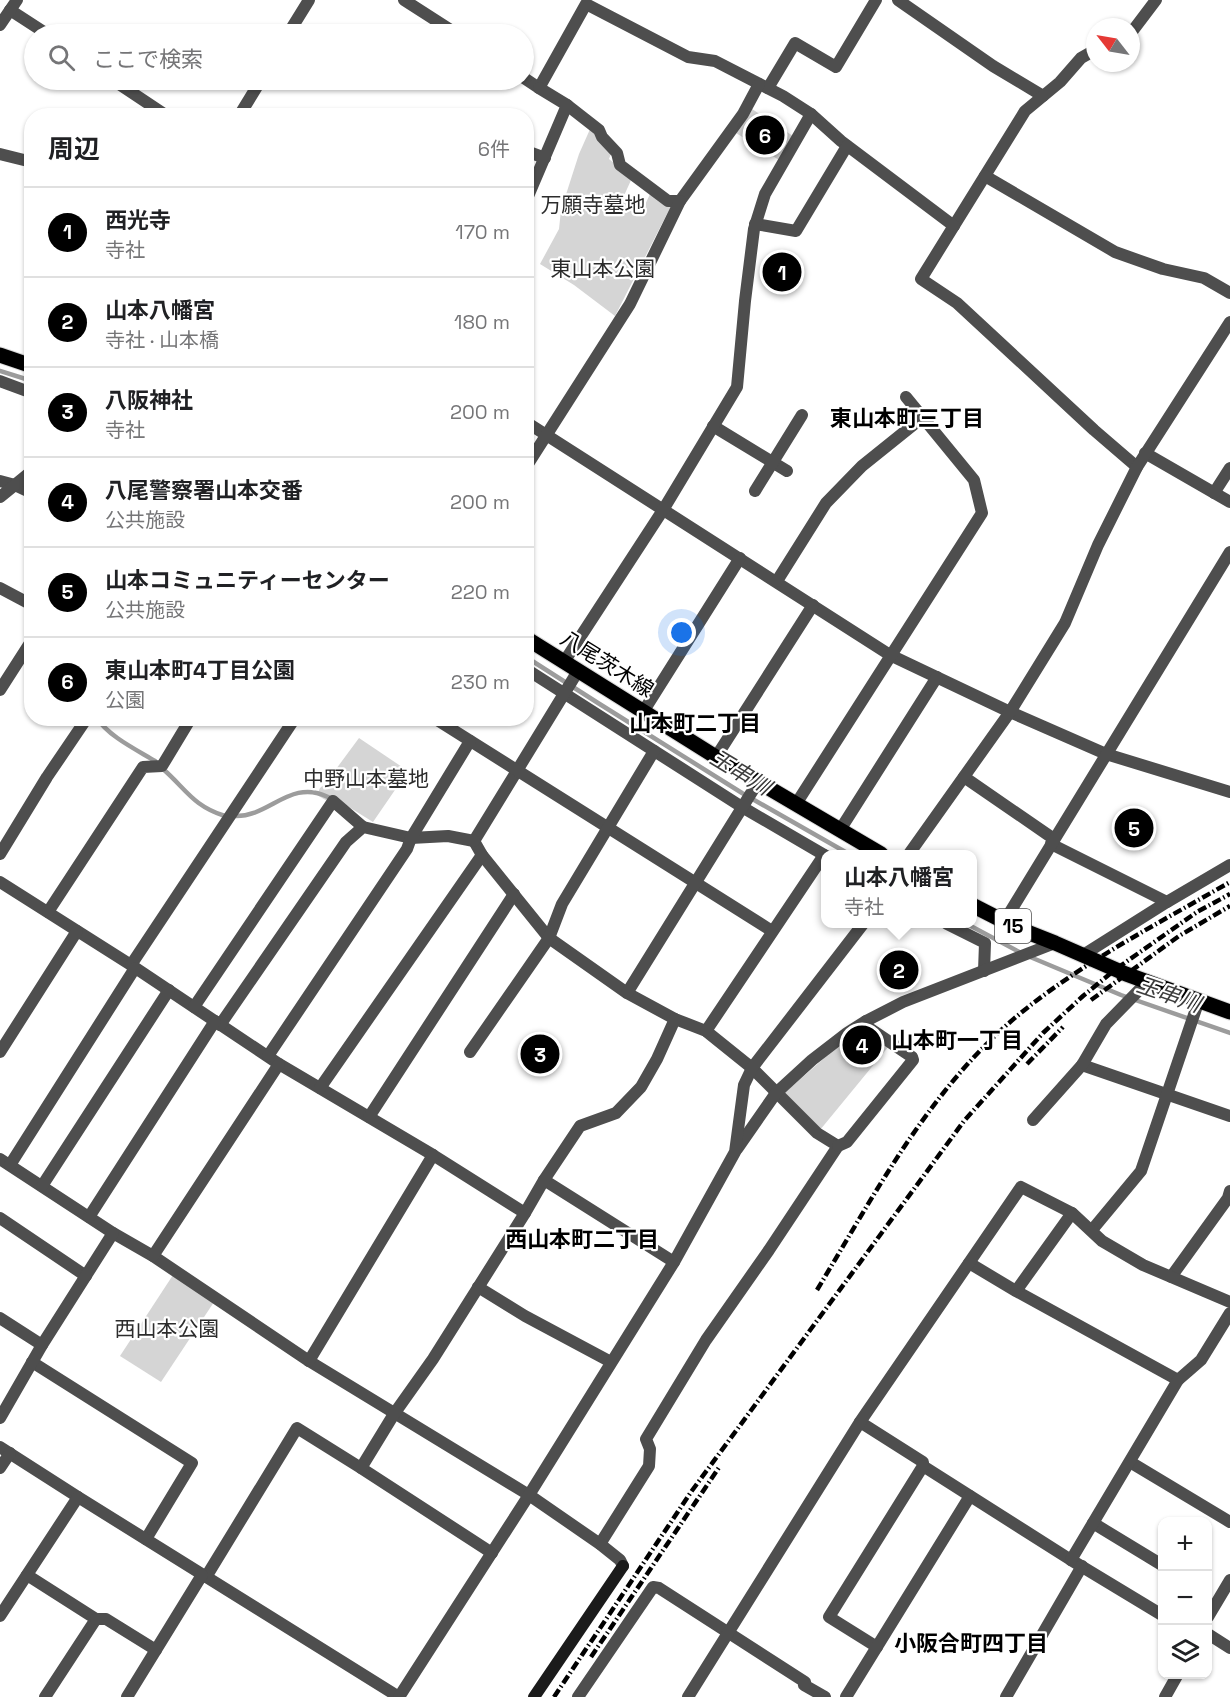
<!DOCTYPE html>
<html lang="ja">
<meta charset="utf-8">
<style>
body{margin:0;font-family:"Space Grotesk","Noto Sans JP",sans-serif;background:#f6f6f6;color:#202124}
.controls{position:absolute;right:18px;bottom:18px;display:grid;overflow:hidden;border-radius:12px;box-shadow:0 2px 4px #0004}
.controls button{width:54px;height:54px;display:grid;place-items:center;padding:0;border:0;border-bottom:2px solid #e0e0e0;background:#fff;color:#202124;font:30px sans-serif}
.compass{position:absolute;left:1086px;top:18px;width:54px;height:54px;border-radius:50%;background:#fff;box-shadow:0 2px 4px #0004;rotate:301deg}
.you{position:absolute;left:682px;top:633px;width:21px;height:21px;margin:-15px;border:4px solid #fff;border-radius:50%;background:#1a73e8;box-shadow:0 0 0 9px #1a73e833}
.badge{display:grid;place-items:center;width:39px;height:39px;border-radius:50%;background:#000;color:#fff;font-size:20px;font-weight:700}
.pin{position:absolute;translate:-50% -50%;border:3px solid #fff;box-shadow:0 2px 6px #0006}
.popup{position:absolute;left:821px;top:850px;width:156px;height:78px;box-sizing:border-box;display:grid;place-content:center;border-radius:12px;background:#fff;filter:drop-shadow(0 2px 4px #0005);font-size:20px;white-space:nowrap;color:#757577}
.popup b{font-size:22px;color:#202124}
.popup::after{content:'';position:absolute;left:50%;top:100%;margin-left:-12px;border:12px solid transparent;border-top-color:#fff}
.list{margin:0;padding:0;list-style:none}
h2{display:flex;justify-content:space-between;align-items:center;height:78px;margin:0;padding:0 24px;font-size:26px}
h2 small{font-size:20px;font-weight:400;color:#757577}
.list li{display:grid;grid-template-columns:39px 1fr auto;gap:18px;align-items:center;box-sizing:border-box;height:90px;padding:0 24px;border-top:2px solid #e0e0e0}
.list b{display:block;font-size:22px;white-space:nowrap}
.list p{margin:0;font-size:20px;white-space:nowrap;color:#757577}
.list em{font-size:20px;font-style:normal;color:#757577}
.icon{flex:none;width:33px;height:33px;fill:none;stroke:currentColor;stroke-width:2;stroke-linecap:round;stroke-linejoin:round}
.map{position:relative;flex:none;width:1230px;height:1697px;overflow:hidden}
.search{position:absolute;background:#fff;box-shadow:0 2px 4px #0004;left:24px;top:24px;width:510px;height:66px;display:flex;align-items:center;gap:15px;box-sizing:border-box;padding:0 21px;border-radius:33px;color:#757577;font-size:22px}
.panel{position:absolute;background:#fff;box-shadow:0 2px 4px #0004;left:24px;top:108px;width:510px;height:618px;border-radius:24px}
.map>svg:first-child{display:block}
</style>
<div class="map">
<svg width="1230" height="1697" viewBox="0 0 1230 1697">
<rect width="100%" height="100%" fill="#fff"/>
<g fill="#d5d5d5">
<path d="M752 109 793 136 779 160 736 133Z"/>
<path d="M591 127 612 151 609 159 632 178 622 200 643 209 651 192 671 206 615 316 574 285 540 264 559 229 561 210 579 154Z"/>
<path d="M359 738 408 771 373 822 336 799 329 802 317 795 320 788 325 784Z"/>
<path d="M845 1040 861 1056 877 1040 889 1046 820 1130 781 1096Z"/>
<path d="M173 1275 214 1302 161 1382 120 1356Z"/>
</g>
<g fill="none" stroke-linecap="round" stroke-linejoin="round">
<g stroke="#9c9c9c" stroke-width="4.5">
<path d="M0 371 32 381"/>
<path d="M526 657 598 703 742 793 849 854"/>
<path d="M97 718C108 736 137 750 155 761"/>
<path d="M163 769C186 789 193 806 225 816"/>
<path d="M234 816C269 818 290 778 328 797"/>
<path d="M967 924 1023 954 1121 995 1230 1033"/>
</g>
<g stroke="#dbdbdb" stroke-width="17">
<g id="primary">
<path d="M0 355 32 366"/>
<path d="M526 638 716 757 881 854"/>
<path d="M972 905 1017 928 1055 943 1126 974 1230 1012"/>
</g>
</g>
<g stroke="#4e4e4e" stroke-width="12">
<path d="M404 0 457 34"/>
<path d="M898 0 993 66 1043 96"/>
<path d="M10 10 47 34"/>
<path d="M0 25 17 0"/>
<path d="M1131 33 1156 0"/>
<path d="M288 34 309 0"/>
<path d="M1095 50 1081 58 1060 82 1025 111 921 279 957 303 1094 430 1137 467"/>
<path d="M524 78 539 88 586 4 688 57 715 61 783 96 811 114 841 141 954 226"/>
<path d="M113 80 167 116"/>
<path d="M768 88 795 43 836 67 876 0"/>
<path d="M567 105 599 130 602 137 617 153 620 165 668 201H680L743 114 759 84"/>
<path d="M239 116 261 80"/>
<path d="M526 151 545 158"/>
<path d="M0 154 32 162"/>
<path d="M985 176 1115 252 1163 269 1204 278 1230 293"/>
<path d="M526 201 567 105 539 88"/>
<path d="M755 224 796 231 847 146"/>
<path d="M0 381 32 393"/>
<path d="M526 422 890 655 1010 712 1106 754 1230 792"/>
<path d="M713 426 787 471"/>
<path d="M1145 453 1230 502"/>
<path d="M526 467 630 304 680 201"/>
<path d="M0 481 15 485 32 493"/>
<path d="M755 491 802 415"/>
<path d="M1214 493 1230 468"/>
<path d="M0 497 32 471"/>
<path d="M777 581 826 503 862 466 923 417"/>
<path d="M0 588 32 605"/>
<path d="M564 662 663 510 737 387 745 301 754 229 765 194 811 114"/>
<path d="M526 669 742 807 826 856"/>
<path d="M578 671 474 841 482 855 549 938 627 993 675 1019 706 1031 752 1068 817 1133 838 1146 769 1250 706 1340 646 1439 650 1449 649 1466 600 1544"/>
<path d="M0 690 32 640"/>
<path d="M643 712 740 558"/>
<path d="M434 718 772 931"/>
<path d="M716 757 813 605"/>
<path d="M964 777 1054 839"/>
<path d="M796 804 982 513 974 480 906 397"/>
<path d="M840 830 937 677"/>
<path d="M1051 844 1167 902"/>
<path d="M0 854 47 777 87 718"/>
<path d="M909 854 1010 712 1065 623 1098 545 1137 467 1230 322"/>
<path d="M0 882 131 965 279 1064 433 1155 525 1213"/>
<path d="M48 912 143 767 162 766 191 718"/>
<path d="M1004 922 1230 552"/>
<path d="M947 924 985 943 984 971"/>
<path d="M1083 955 1167 902 1230 865"/>
<path d="M131 965 295 718"/>
<path d="M627 993 758 782"/>
<path d="M194 1007 333 801 363 827"/>
<path d="M220 1025 346 842 363 827 411 838 448 836 474 841"/>
<path d="M706 1031 824 855"/>
<path d="M0 1052 77 931"/>
<path d="M470 1052 549 938 562 904 654 751"/>
<path d="M268 1056 407 849 411 838 470 741"/>
<path d="M1082 1065 1230 1116"/>
<path d="M320 1088 482 855"/>
<path d="M369 1117 514 894"/>
<path d="M1033 1120 1082 1065 1106 1024 1147 982"/>
<path d="M838 1146 847 1142 913 1060 912 1057 869 1028 866 1021"/>
<path d="M737 1149 776 1093 812 1060 847 1033 866 1021 903 1002 1055 943"/>
<path d="M0 1159 113 1233 153 1256 309 1361 529 1495 600 1544 620 1560 623 1566"/>
<path d="M10 1165 135 968"/>
<path d="M544 1180 674 1262"/>
<path d="M42 1186 169 990"/>
<path d="M89 1217 215 1021"/>
<path d="M0 1218 86 1276"/>
<path d="M1092 1230 1141 1171 1199 1000"/>
<path d="M153 1256 279 1064"/>
<path d="M969 1263 1016 1291 1178 1380"/>
<path d="M1171 1277 1228 1198 1230 1191"/>
<path d="M478 1287 525 1316 611 1362"/>
<path d="M1016 1291 1072 1213"/>
<path d="M0 1318 42 1345"/>
<path d="M309 1361 433 1155"/>
<path d="M32 1362 192 1463 146 1539"/>
<path d="M0 1418 42 1345 113 1233"/>
<path d="M860 1422 923 1462V1466L1071 1560 1162 1615"/>
<path d="M0 1447 78 1497 399 1697"/>
<path d="M1130 1462 1230 1522"/>
<path d="M0 1468 10 1453"/>
<path d="M361 1468 492 1553"/>
<path d="M1093 1523 1162 1565"/>
<path d="M1071 1560 1178 1380 1201 1360 1230 1313"/>
<path d="M27 1575 96 1619 45 1697"/>
<path d="M206 1577 297 1428 361 1468 394 1414 433 1359 525 1213 544 1180 580 1126 616 1113 641 1087 657 1059 675 1019"/>
<path d="M0 1616 78 1497"/>
<path d="M1208 1617 1230 1580"/>
<path d="M96 1619H106L156 1650"/>
<path d="M1208 1634 1230 1648"/>
<path d="M877 1647 829 1617 923 1466"/>
<path d="M127 1697 202 1575"/>
<path d="M399 1697 529 1495 674 1262 735 1152 744 1085 752 1068 863 924"/>
<path d="M578 1697 653 1587 659 1588 805 1682 804 1685 825 1697"/>
<path d="M688 1697 860 1422 1021 1187 1072 1213 1102 1241 1143 1265 1230 1302"/>
<path d="M846 1697 970 1496"/>
<path d="M1006 1697 1082 1566"/>
<path d="M1165 1697 1178 1674"/>
</g>
<path stroke="#1b1b1b" stroke-width="12" d="M534 1697 623 1566"/>
<use href="#primary" stroke="#000" stroke-width="15"/>
<g stroke="#000" stroke-width="4.5" stroke-dasharray="9 3 1.5 3" stroke-linecap="butt">
<path d="M1091 1000 1179 936 1230 906"/>
<path d="M1027 1064 1063 1027"/>
<path d="M817 1290C876 1192 931 1086 1022 1012 1085 961 1159 923 1230 882"/>
<path d="M591 1657 720 1466"/>
<path d="M554 1697 691 1492 964 1121 1043 1033 1083 996 1116 969 1197 912 1230 894"/>
</g>
</g>
<g text-anchor="middle" stroke-width="4.5" stroke-linejoin="round" paint-order="stroke">
<rect fill="#fff" stroke="#4c4c4c" stroke-width="1.5" x="995" y="909" width="36" height="34" rx="4.5"/>
<g font-size="20" font-weight="bold" fill="#000">
<text x="1013" y="933">15</text>
</g>
<g font-size="21" fill="#2c2c2c" stroke="#fff">
<text x="593" y="212">万願寺墓地</text>
<text x="603" y="276">東山本公園</text>
<text x="366" y="786">中野山本墓地</text>
<text x="167" y="1336">西山本公園</text>
</g>
<g font-size="21" fill="#000" stroke="#fff">
<text transform="translate(607 664) rotate(32)" y="7">八尾茨木線</text>
</g>
<g font-size="22" font-weight="bold" fill="#000" stroke="#fff">
<text x="907" y="426">東山本町三丁目</text>
<text x="695" y="731">山本町二丁目</text>
<text x="957" y="1048">山本町一丁目</text>
<text x="582" y="1247">西山本町二丁目</text>
<text x="971" y="1651">小阪合町四丁目</text>
</g>
<g font-size="22" font-style="italic" fill="#3d3d3d" stroke="#fff">
<text transform="translate(741 772) rotate(31)" y="8">玉串川</text>
<text transform="translate(1169 994) rotate(19)" y="8">玉串川</text>
</g>
</g>
</svg>
<div class="controls">
<button>+</button>
<button>−</button>
<button><svg class="icon" aria-label="layers" viewBox="0 0 24 24"><path d="M12 4l9 5-9 5-9-5zM3 14l9 5 9-5"/></svg></button>
</div>
<svg class="compass" viewBox="-18 -18 36 36"><path d="M0-13l5 13h-10z" fill="#e53935"/><path d="M0 13l5-13h-10z" fill="#757577"/></svg>
<div class="you"></div>
<div class="pin badge" style="left:782px;top:272px">1</div>
<div class="pin badge" style="left:899px;top:970px">2</div>
<div class="popup"><b>山本八幡宮</b>寺社</div>
<div class="pin badge" style="left:540px;top:1054px">3</div>
<div class="pin badge" style="left:862px;top:1045px">4</div>
<div class="pin badge" style="left:1134px;top:828px">5</div>
<div class="pin badge" style="left:765px;top:135px">6</div>
<div class="search"><svg class="icon" aria-label="search" viewBox="0 0 24 24"><circle cx="10" cy="10" r="6"/><path d="M15 15l6 6"/></svg>ここで検索</div>
<section class="panel">
<h2>周辺<small>6件</small></h2>
<ul class="list">
<li><span class="badge">1</span><div><b>西光寺</b><p>寺社</p></div><em>170 m</em></li>
<li><span class="badge">2</span><div><b>山本八幡宮</b><p>寺社 · 山本橋</p></div><em>180 m</em></li>
<li><span class="badge">3</span><div><b>八阪神社</b><p>寺社</p></div><em>200 m</em></li>
<li><span class="badge">4</span><div><b>八尾警察署山本交番</b><p>公共施設</p></div><em>200 m</em></li>
<li><span class="badge">5</span><div><b>山本コミュニティーセンター</b><p>公共施設</p></div><em>220 m</em></li>
<li><span class="badge">6</span><div><b>東山本町4丁目公園</b><p>公園</p></div><em>230 m</em></li>
</ul>
</section>
</div>
